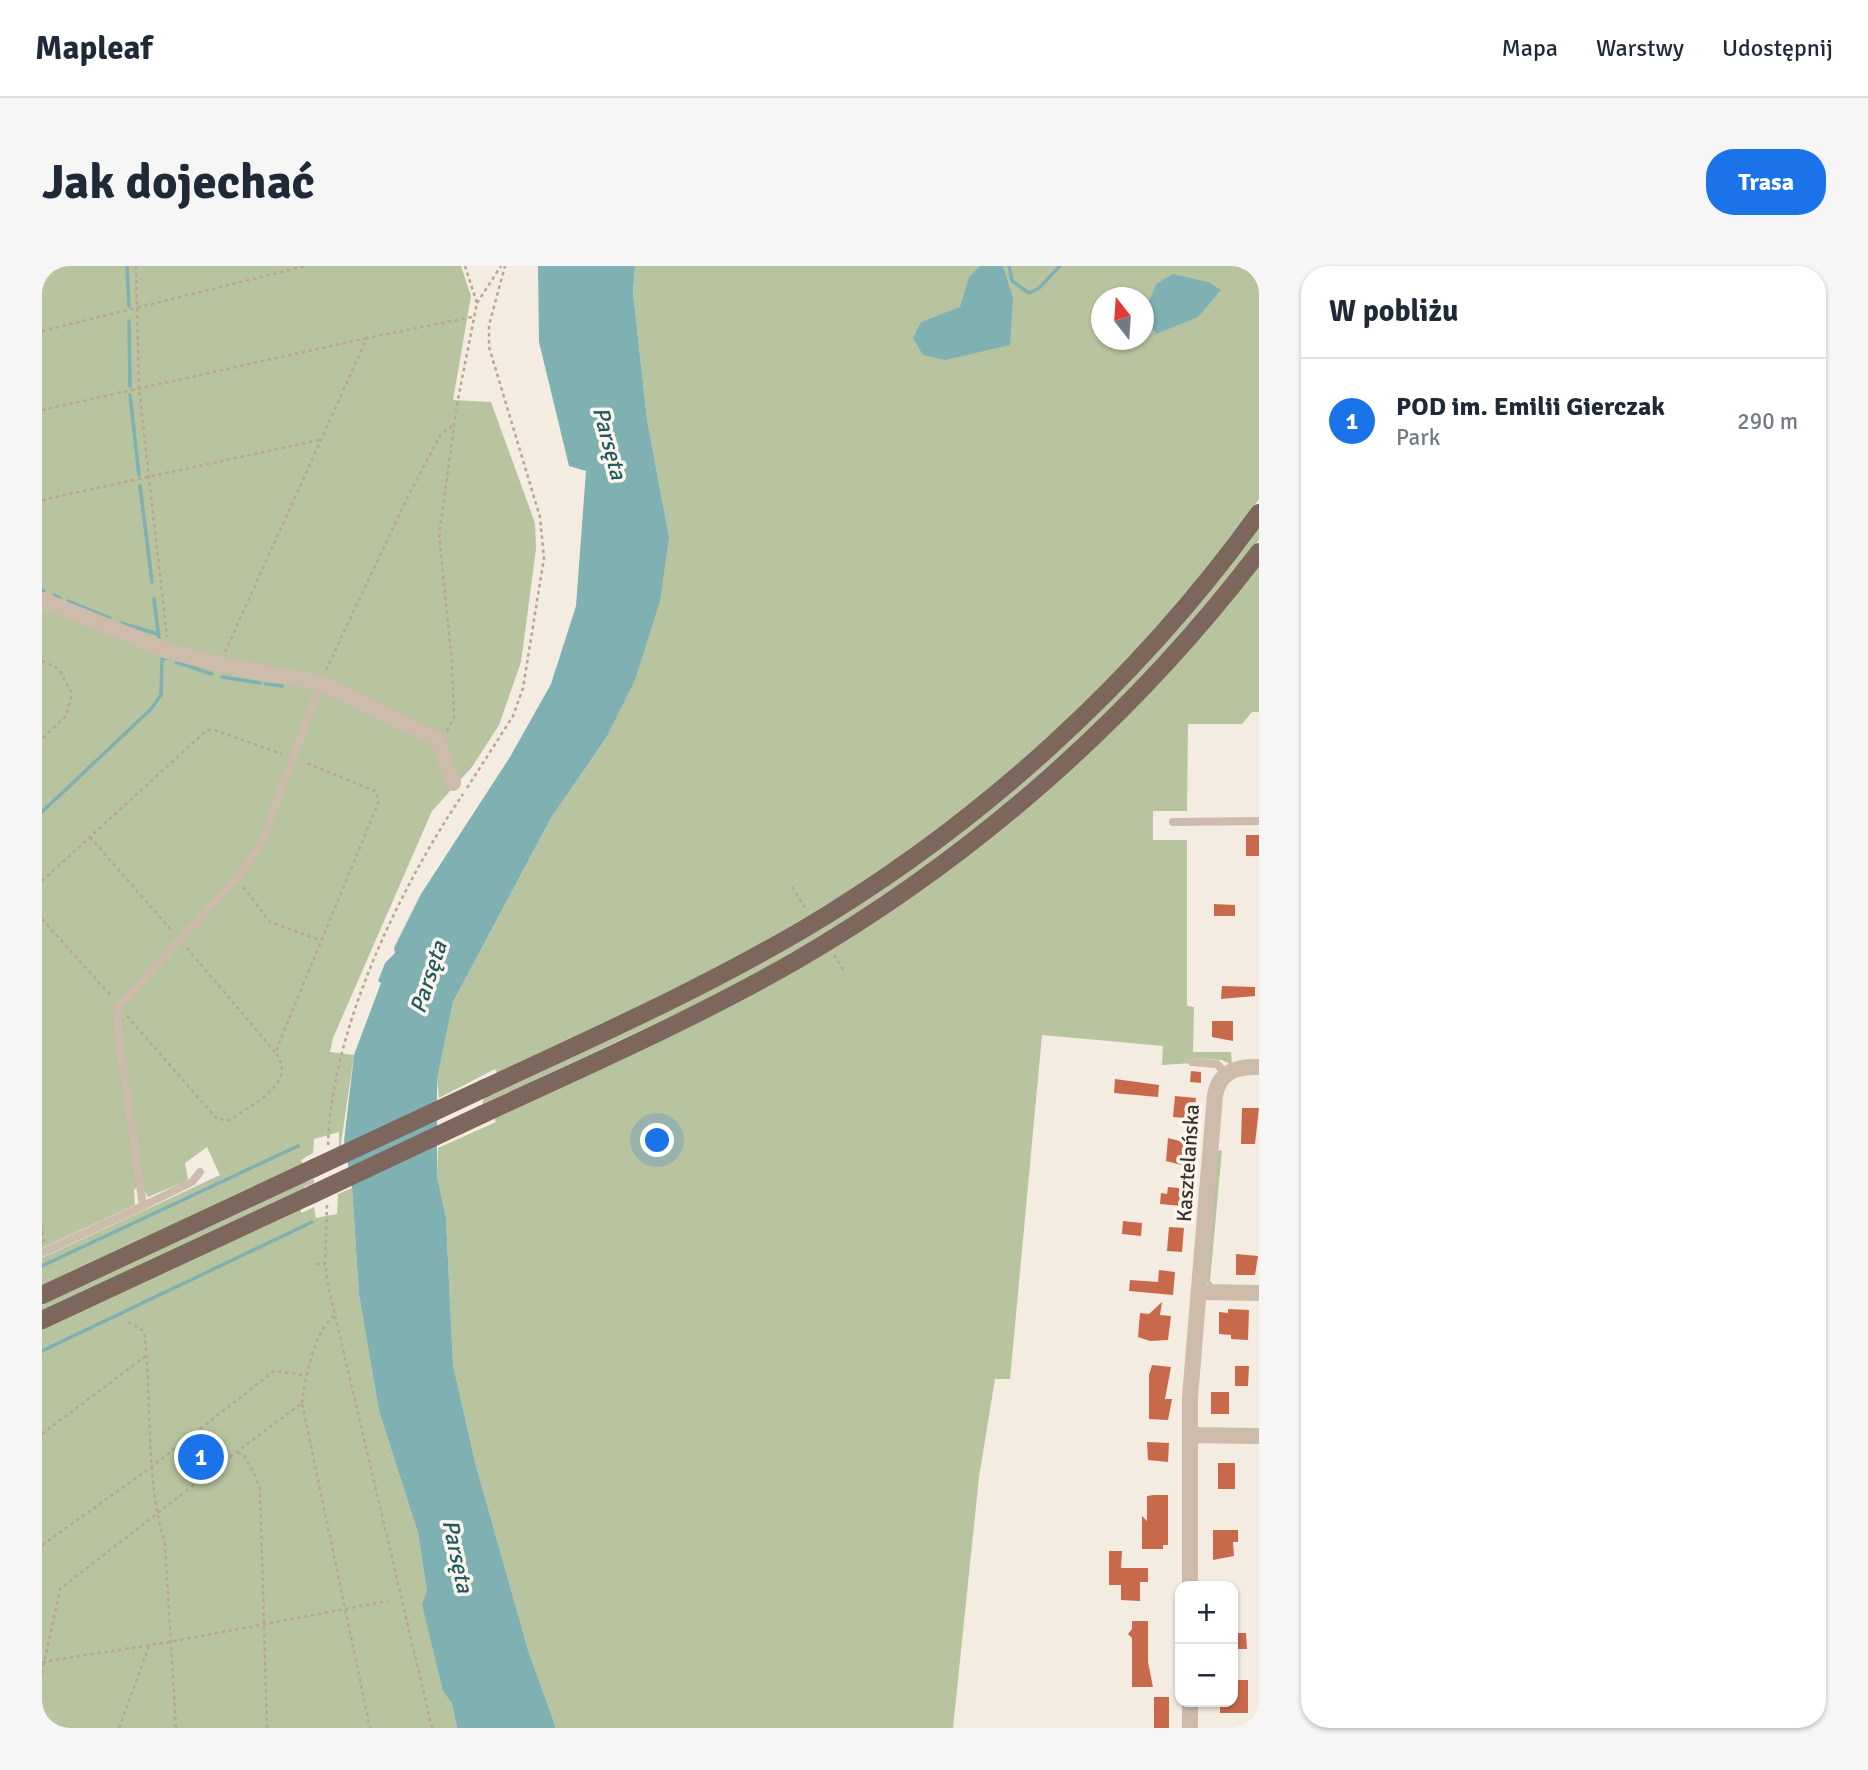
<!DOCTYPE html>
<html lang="pl">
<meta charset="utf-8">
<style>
body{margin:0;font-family:Signika,sans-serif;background:#f6f6f7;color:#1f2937}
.controls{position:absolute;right:21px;bottom:21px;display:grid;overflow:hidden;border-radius:14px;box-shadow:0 2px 5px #0004}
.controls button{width:63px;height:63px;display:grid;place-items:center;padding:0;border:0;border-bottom:2px solid #e0e1e3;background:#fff;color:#1f2937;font:35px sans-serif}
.compass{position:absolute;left:1049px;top:21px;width:63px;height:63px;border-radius:50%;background:#fff;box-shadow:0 2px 5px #0004;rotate:343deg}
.you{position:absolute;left:616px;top:875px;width:24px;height:24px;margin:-18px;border:5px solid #fff;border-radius:50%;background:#1a73e8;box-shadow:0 0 0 10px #1a73e833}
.badge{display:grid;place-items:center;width:46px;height:46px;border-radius:50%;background:#1a73e8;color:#fff;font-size:23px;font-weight:700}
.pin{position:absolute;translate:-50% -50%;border:4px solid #fff;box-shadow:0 2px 7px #0006}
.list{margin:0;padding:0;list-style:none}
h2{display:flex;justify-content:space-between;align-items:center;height:91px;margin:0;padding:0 28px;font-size:30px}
h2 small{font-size:23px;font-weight:400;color:#747a83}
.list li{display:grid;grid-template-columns:46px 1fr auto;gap:21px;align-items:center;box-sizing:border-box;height:126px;padding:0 28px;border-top:2px solid #e0e1e3}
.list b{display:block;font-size:26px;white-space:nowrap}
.list p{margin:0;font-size:23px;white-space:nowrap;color:#747a83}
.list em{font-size:23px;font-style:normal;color:#747a83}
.map{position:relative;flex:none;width:1217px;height:1462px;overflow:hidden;border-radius:28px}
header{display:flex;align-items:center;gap:42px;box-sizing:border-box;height:98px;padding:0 35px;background:#fff;border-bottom:2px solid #e0e1e3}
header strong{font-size:33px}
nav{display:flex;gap:38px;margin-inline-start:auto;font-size:24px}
.intro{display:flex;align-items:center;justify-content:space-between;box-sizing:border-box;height:168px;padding:0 42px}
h1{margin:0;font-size:49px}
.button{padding:18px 32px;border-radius:28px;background:#1a73e8;color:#fff;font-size:24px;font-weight:700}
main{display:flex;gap:42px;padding:0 42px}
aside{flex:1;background:#fff;border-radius:28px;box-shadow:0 2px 5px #0004}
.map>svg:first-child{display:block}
</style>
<header>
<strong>Mapleaf</strong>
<nav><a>Mapa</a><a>Warstwy</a><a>Udostępnij</a></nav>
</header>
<div class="intro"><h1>Jak dojechać</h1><a class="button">Trasa</a></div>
<main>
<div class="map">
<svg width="1217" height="1462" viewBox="0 0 1217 1462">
<rect width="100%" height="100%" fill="#f4ebe1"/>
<g fill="#b8c4a0" fill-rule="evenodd">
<path d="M0 0H419L429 30 411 134 449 136 493 257 494 283 479 396 457 459 430 501 390 545 291 772 288 786 312 789 297 891V866L272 873 271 887 259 894 261 899 0 1021V992L178 909 165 881 143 897 146 913 142 916 106 931 99 918 92 924 93 939 0 982Z"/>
<path d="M593 0H1217V233L1160 309 1115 362 1030 450 940 529 834 609 690 695 456 809 453 803 397 832 395 814 411 736 509 552 564 472 627 271 605 153 591 26ZM1059 32H1101V74H1059Z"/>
<path d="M1217 258V274L1179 324 1088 426 1001 508 903 588 782 669 702 716 440 839 442 831 605 754 950 539Z"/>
<path d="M1217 297V446H1210L1200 458H1146L1145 545H1111V574H1145V740L1152 741 1151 786H1189L1190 799 1180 794 1150 792V797L1120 799 1121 780 1000 769 968 1113H953L937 1211 911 1462H514L486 1384 433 1196 411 1099 404 952 395 910 396 882 454 856 452 851 709 728 1056 478 1144 386Z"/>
<path d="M1180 884 1168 1015 1173 1021H1168L1163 1011 1173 886Z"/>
<path d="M272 913V917L262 921 263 924 0 1047V1036L262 914 264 916Z"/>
<path d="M310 922 317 1029 337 1145 376 1267 401 1425 410 1438 415 1462H0V1062L257 942 260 947 272 941 274 952 295 948 296 928Z"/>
</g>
<g fill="#7fb0b2">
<path d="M496 0H593L591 26 605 153 627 271 618 335 593 414 564 472 509 552 411 736 395 814V910L404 952 411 1099 433 1196 486 1384 514 1462H415L410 1438 401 1425 380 1338 385 1325 376 1267 337 1145 317 1029 310 922 302 875 312 789 339 717 336 715 343 697 353 687 352 682 379 628 468 491 509 418 534 340 544 205 527 200 497 76Z"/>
<path d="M938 0H961L971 32 968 79 903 94 881 89 871 72 879 56 918 41 927 11Z"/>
<path d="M1131 8 1166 16 1179 24 1156 51 1114 68 1102 48 1114 18Z"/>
</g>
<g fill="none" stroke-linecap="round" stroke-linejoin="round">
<g stroke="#7fb0b2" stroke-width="3.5">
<path d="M85 0 87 40"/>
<path d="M967 0 970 15 987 27 997 22 1018 0"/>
<path d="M87 55 88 120"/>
<path d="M88 129 97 209"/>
<path d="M98 220 110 316"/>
<path d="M0 324 2 325"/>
<path d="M12 329 18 332"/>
<path d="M112 333 117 373"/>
<path d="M26 335 68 352"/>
<path d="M79 357 116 368"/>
<path d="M134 396 170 408"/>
<path d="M180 411 218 417"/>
<path d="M223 418 240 420"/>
<path d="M0 546 109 443 119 429 120 393 125 392"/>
<path d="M0 1000 256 880"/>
<path d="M0 1085 270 956"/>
</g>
</g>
<g fill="#c8694b">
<rect x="1204" y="569" width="13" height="21"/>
<path d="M1172 638 1193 639V650H1172Z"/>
<path d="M1180 720 1213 721V730L1179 733Z"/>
<path d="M1170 755H1191V775L1170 771Z"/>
<path d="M1149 805 1159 806V817L1148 816Z"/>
<path d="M1073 813 1117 819 1116 831 1072 827Z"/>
<path d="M1133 830 1154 832 1152 853 1131 851Z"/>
<path d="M1200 842H1217L1213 878H1199Z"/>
<path d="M1126 872 1150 878 1147 901 1124 895Z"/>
<path d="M1126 921 1145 923 1140 940 1118 938 1119 927 1125 928Z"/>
<path d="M1081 955 1100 957 1099 970 1080 968Z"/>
<path d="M1127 961 1142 962 1140 986 1125 985Z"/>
<path d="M1194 988 1216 990 1213 1009H1194Z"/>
<path d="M1117 1004 1133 1006 1131 1029 1087 1025 1088 1014 1116 1016Z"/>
<path d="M1120 1036 1118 1049 1129 1050 1126 1074 1108 1075 1096 1071 1098 1047 1107 1048Z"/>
<path d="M1186 1043 1207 1044 1206 1074 1189 1073V1069L1177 1068V1046L1186 1047Z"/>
<path d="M1110 1099 1129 1101 1123 1133H1130L1126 1154 1107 1153V1109Z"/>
<path d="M1193 1100H1207L1206 1120H1193Z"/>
<rect x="1169" y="1126" width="18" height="22"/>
<path d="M1105 1176 1127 1177 1126 1196 1106 1194Z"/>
<rect x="1176" y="1197" width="17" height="26"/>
<path d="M1112 1229H1126V1279H1121V1283H1100V1250L1105 1255V1230Z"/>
<path d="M1171 1264H1196V1276H1191L1192 1290 1171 1294Z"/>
<path d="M1067 1285H1080L1079 1302H1106V1316H1098V1335L1079 1334V1319H1067Z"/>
<path d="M1090 1355H1106V1396L1111 1421H1090V1372L1086 1368 1090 1363Z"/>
<path d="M1191 1367H1204L1205 1383H1191Z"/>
<path d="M1191 1414H1206V1447H1178V1436H1191Z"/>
<rect x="1112" y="1431" width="15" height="31"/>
</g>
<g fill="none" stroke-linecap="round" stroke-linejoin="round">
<g stroke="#b9a596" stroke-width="2.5" stroke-dasharray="3.5 3.5" stroke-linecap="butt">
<path d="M94 0 97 123 125 371"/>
<path d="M435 37 459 0"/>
<path d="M0 65 264 0"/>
<path d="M0 144 325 72"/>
<path d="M0 234 277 174"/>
<path d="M183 386 325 72 430 51"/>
<path d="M0 395 17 403 30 428 24 450 0 473"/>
<path d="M284 404 366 230 399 168 410 160"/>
<path d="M405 465 412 451 410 397 397 269 415 138 435 37 423 0"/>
<path d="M425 522 471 450 481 422 502 292 498 251 447 81V59L463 0"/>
<path d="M48 571 131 666"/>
<path d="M0 615 165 464H172L240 488"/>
<path d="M201 621 228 656 278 674"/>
<path d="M750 621 765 645"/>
<path d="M0 653 70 731"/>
<path d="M145 682 233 786"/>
<path d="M792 689 803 707"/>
<path d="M85 750 175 853 188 854C210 838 256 818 234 787L237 777 337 535 333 525 262 496"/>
<path d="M286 879C289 764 357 623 421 528"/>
<path d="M285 939 283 998 287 1024 390 1462"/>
<path d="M0 959 2 977"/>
<path d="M274 998H283"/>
<path d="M86 1056 102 1065C111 1136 102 1209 123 1278L134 1462"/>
<path d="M260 1137C263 1112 272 1065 293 1049"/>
<path d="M0 1168 105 1089"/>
<path d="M0 1279 108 1202 232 1105 262 1109"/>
<path d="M0 1396 127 1376 346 1335"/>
<path d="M0 1407 18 1323 193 1187"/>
<path d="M77 1462 107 1380"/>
<path d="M225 1462 218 1224 213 1209 201 1188 193 1187 260 1137 328 1462"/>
</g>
<g stroke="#cdbbac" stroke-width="8">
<path d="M1131 556 1217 555"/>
<path d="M1150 796 1175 798 1184 808"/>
<path d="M158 906 150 916 101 940 75 760 77 740 194 613 219 578 279 417"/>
<path d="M0 987 101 940"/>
</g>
<g stroke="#cdbbac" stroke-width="16">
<path d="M0 334 126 385 177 398 279 417 396 474 411 517"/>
<path d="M1157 1026 1217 1027"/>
<path d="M1148 1169V1131L1173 829C1178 805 1195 800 1217 801"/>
<path d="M1148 1320V1169L1217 1170"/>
<path d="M1148 1462V1436"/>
</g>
<g stroke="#7d675c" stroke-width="18">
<path d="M443 822C550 772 658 724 760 664 938 559 1096 415 1217 247"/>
<path d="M441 848C547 799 654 752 755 694 934 590 1092 450 1217 286"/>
<path d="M0 1029 272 902"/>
<path d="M0 1054 271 928"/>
</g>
<g stroke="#7d675c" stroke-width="18">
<path d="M272 902 443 822"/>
<path d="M271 928 441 848"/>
</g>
</g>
<g text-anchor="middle" stroke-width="7" stroke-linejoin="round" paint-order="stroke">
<g font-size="21" fill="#3b302b" stroke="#fbf5ee">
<text transform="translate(1146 897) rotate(-86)" y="7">Kasztelańska</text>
</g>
<g font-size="23" font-style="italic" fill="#1f5a5e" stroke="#fbf5ee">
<text transform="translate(568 177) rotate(75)" y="8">Parsęta</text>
<text transform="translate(386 711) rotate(-72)" y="8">Parsęta</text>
<text transform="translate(416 1290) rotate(78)" y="8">Parsęta</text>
</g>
</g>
</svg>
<div class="controls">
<button>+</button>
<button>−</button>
</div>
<svg class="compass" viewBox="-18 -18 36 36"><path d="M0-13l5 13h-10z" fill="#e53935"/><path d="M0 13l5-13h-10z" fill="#747a83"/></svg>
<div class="you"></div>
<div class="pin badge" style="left:159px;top:1191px">1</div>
</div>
<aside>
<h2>W pobliżu<small></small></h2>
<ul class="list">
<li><span class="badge">1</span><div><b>POD im. Emilii Gierczak</b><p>Park</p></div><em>290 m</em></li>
</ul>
</aside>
</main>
